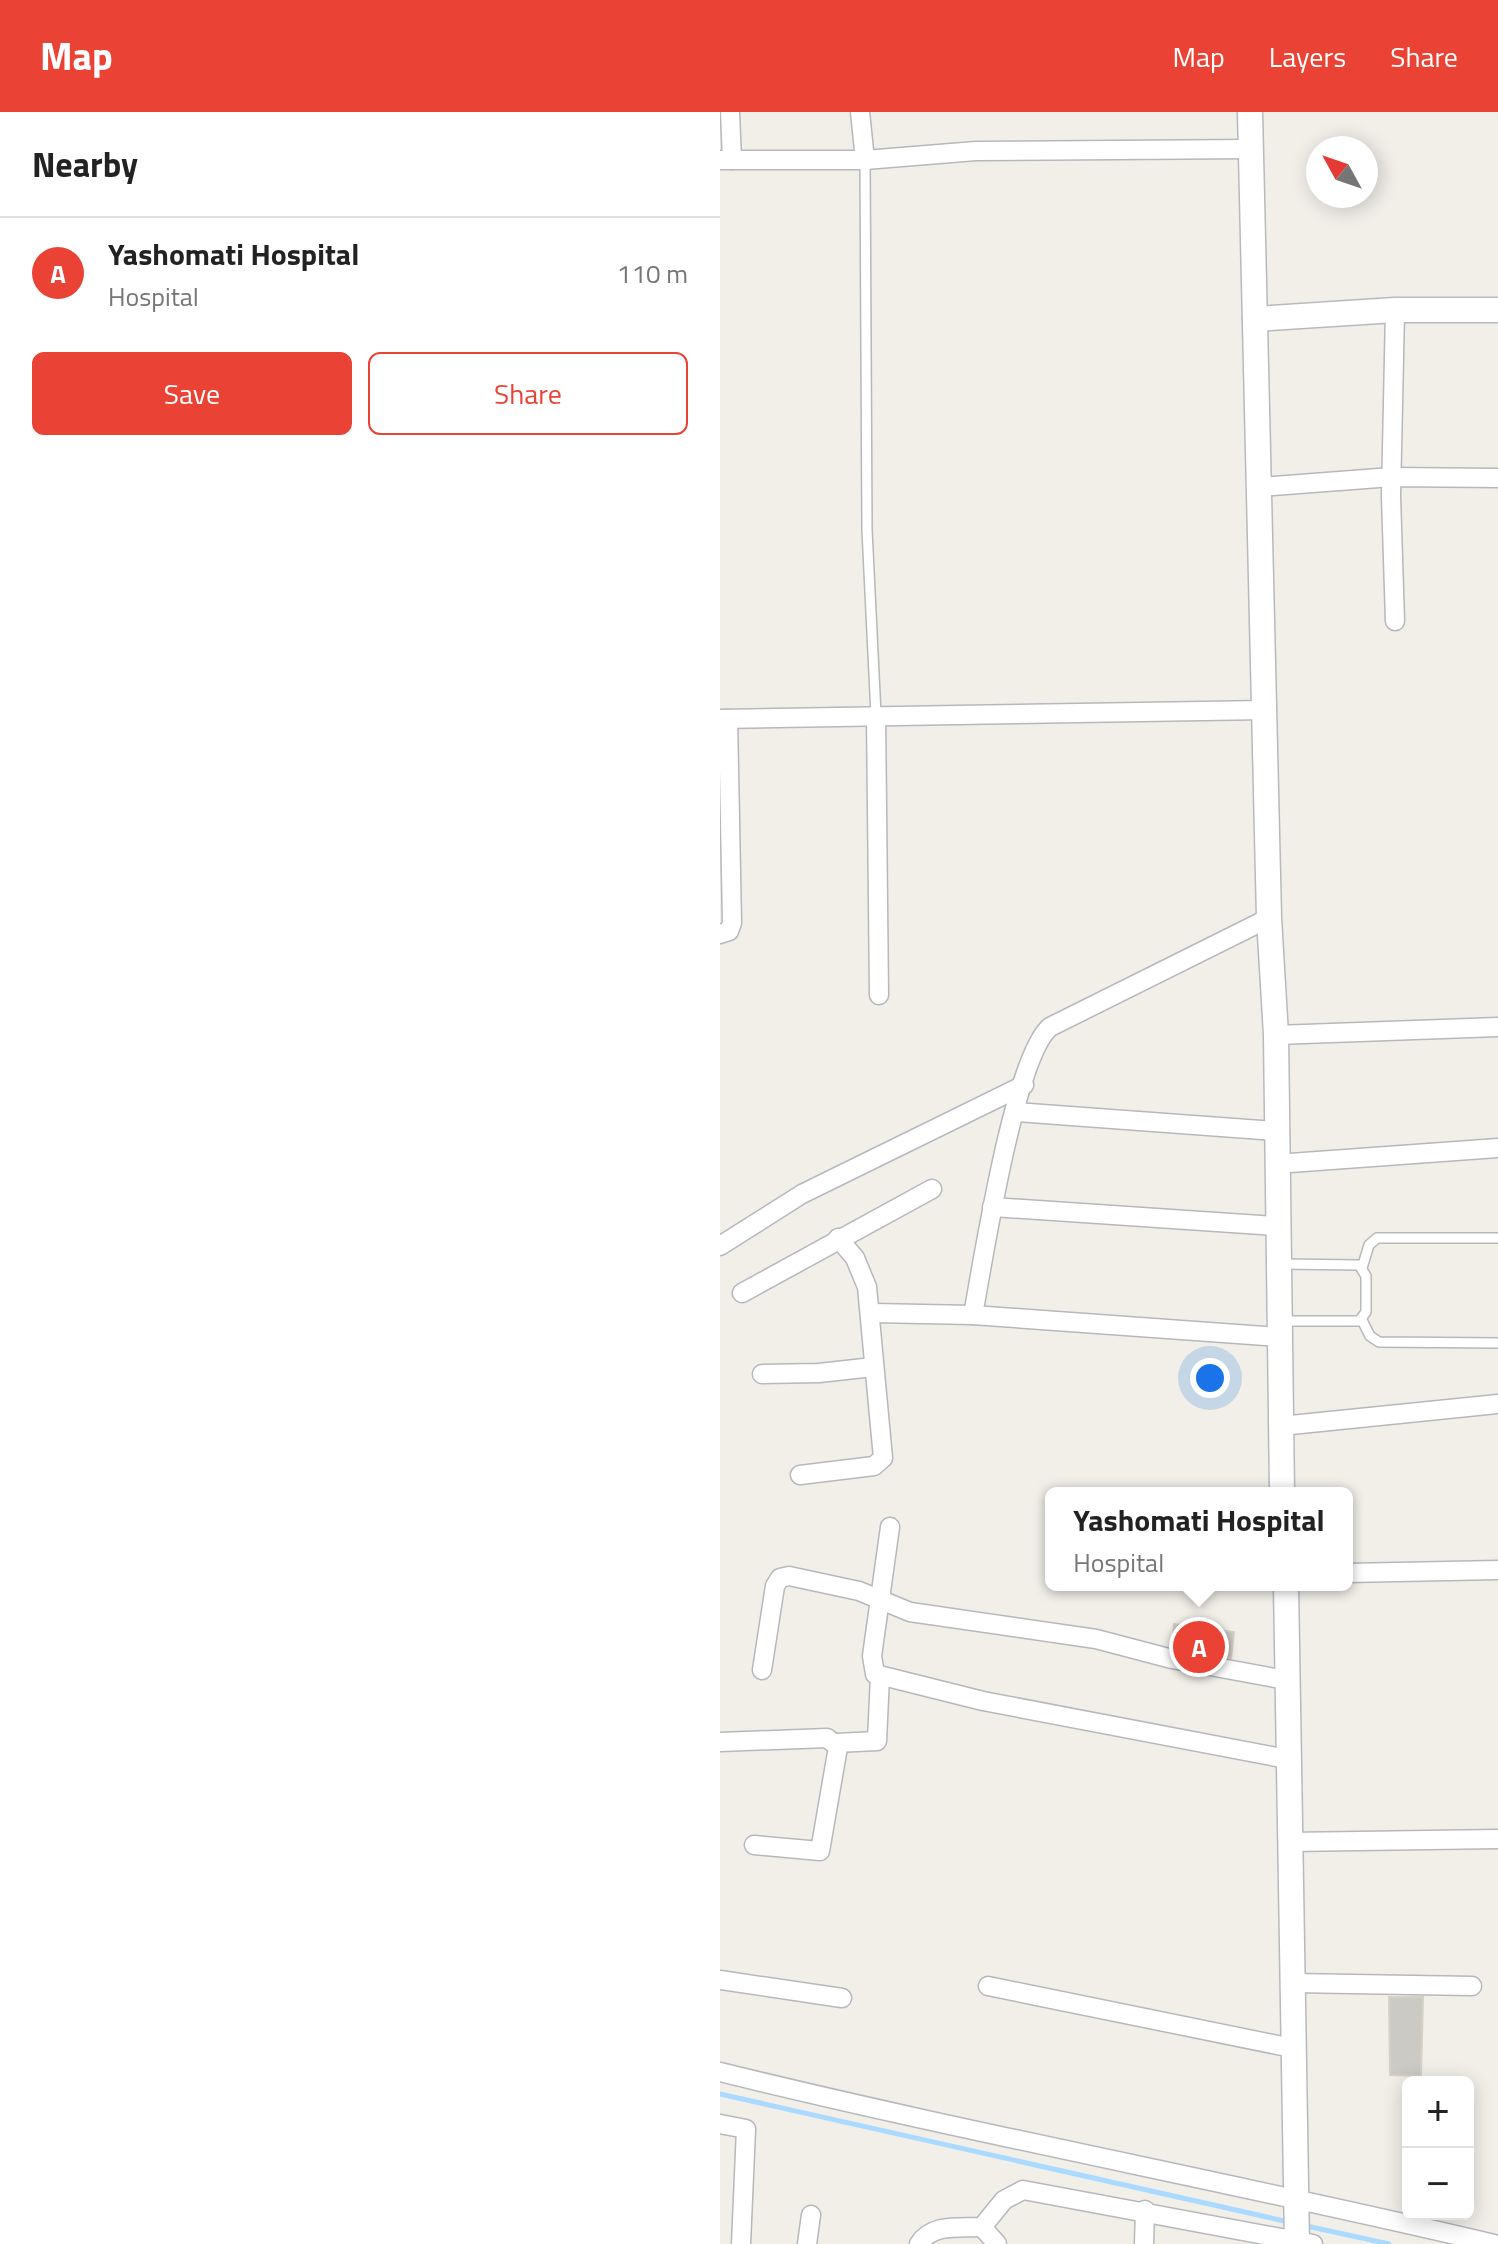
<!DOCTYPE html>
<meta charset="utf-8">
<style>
body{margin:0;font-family:"Titillium Web",sans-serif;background:#f2f2f2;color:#222}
.controls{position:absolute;right:24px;bottom:24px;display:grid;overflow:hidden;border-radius:12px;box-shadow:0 4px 20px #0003}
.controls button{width:72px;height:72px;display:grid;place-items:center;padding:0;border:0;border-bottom:2px solid #e0e0e0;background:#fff;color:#222;font:40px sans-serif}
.compass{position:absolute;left:586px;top:24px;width:72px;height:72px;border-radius:50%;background:#fff;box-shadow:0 4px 20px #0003;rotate:310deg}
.you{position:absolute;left:490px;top:1266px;width:28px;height:28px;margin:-20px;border:6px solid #fff;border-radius:50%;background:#1a73e8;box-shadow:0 0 0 12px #1a73e833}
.badge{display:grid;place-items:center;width:52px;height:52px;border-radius:50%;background:#ea4335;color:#fff;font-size:26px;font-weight:700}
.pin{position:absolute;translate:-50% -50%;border:4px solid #fff;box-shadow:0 2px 8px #0006}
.popup{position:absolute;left:325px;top:1375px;width:308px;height:104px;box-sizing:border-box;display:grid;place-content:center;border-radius:12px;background:#fff;filter:drop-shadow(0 2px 6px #0005);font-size:26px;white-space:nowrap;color:#767676}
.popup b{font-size:30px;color:#222}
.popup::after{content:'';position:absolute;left:50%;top:100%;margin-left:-16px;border:16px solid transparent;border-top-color:#fff}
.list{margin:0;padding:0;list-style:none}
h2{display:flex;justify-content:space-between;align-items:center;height:104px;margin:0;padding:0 32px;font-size:34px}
h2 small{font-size:26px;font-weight:400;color:#767676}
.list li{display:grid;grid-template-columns:52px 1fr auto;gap:24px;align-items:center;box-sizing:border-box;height:112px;padding:0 32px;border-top:2px solid #e0e0e0}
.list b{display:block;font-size:30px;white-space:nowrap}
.list p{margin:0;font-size:26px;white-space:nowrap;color:#767676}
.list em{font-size:26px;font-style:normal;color:#767676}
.actions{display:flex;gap:16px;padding:24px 32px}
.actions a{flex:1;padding:18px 0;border:2px solid #ea4335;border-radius:12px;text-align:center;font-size:28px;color:#ea4335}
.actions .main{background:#ea4335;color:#fff}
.map{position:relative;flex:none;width:778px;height:2132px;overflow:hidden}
header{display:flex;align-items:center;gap:48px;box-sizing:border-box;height:112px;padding:0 40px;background:#ea4335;color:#fff}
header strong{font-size:38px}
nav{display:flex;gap:44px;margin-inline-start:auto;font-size:28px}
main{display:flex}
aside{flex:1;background:#fff}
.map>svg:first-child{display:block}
</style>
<header>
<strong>Map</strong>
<nav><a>Map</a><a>Layers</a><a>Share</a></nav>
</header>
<main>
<aside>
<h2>Nearby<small></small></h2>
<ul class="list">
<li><span class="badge">A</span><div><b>Yashomati Hospital</b><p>Hospital</p></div><em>110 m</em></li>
</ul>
<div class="actions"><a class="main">Save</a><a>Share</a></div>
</aside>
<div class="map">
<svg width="778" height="2132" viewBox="0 0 778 2132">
<rect width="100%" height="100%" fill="#f1efe8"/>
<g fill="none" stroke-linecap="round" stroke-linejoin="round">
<g stroke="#aadaff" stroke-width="5">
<path d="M0 1982 569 2110"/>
<path d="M582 2113 669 2132"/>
</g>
</g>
<g fill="#cccac5" stroke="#d6d1c6" stroke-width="2">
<path d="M454 1512 514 1520 511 1546 452 1534Z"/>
<path d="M669 1885H703L701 1964 670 1963Z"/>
</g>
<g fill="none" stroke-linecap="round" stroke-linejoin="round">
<g stroke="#b5b8bc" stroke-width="12">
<g id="lane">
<path d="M145 48 147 418 156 603"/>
<path d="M642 1156 649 1133 657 1126H778"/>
<path d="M642 1208 650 1224 659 1230 778 1231"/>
<path d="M561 1209H639L646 1200V1164L639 1153 561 1152"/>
</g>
</g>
<g stroke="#b5b8bc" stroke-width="21">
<g id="street">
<path d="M10 0 12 48"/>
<path d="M140 0 145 48"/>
<path d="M0 48H145L256 39 531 37"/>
<path d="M675 198 671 384 675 509"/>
<path d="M540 375 672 365 778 366"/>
<path d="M156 603 159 883"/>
<path d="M0 607 545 598"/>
<path d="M0 822 9 819 12 811 8 607"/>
<path d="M556 923 778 915"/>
<path d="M295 1000 555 1019"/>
<path d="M556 1052 778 1036"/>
<path d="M272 1095 557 1114"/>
<path d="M0 1134 82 1082 304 973"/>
<path d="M22 1181 212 1077"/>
<path d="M152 1201 253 1203 558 1225"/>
<path d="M253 1203C263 1149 294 946 330 915L549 806"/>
<path d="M42 1262 99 1261 153 1255"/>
<path d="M561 1314 778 1292"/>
<path d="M80 1363 154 1354 163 1346 147 1175 135 1146 118 1126"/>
<path d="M170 1415 152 1544 155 1562 263 1589 567 1647"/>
<path d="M627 1461 778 1458"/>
<path d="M42 1558 55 1474 60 1466 69 1464 139 1479 190 1500 376 1527 452 1547 566 1568"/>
<path d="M0 1630 107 1626 118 1635 100 1739 34 1733"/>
<path d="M116 1631 157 1629 160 1564"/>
<path d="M569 1730 778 1727"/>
<path d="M0 1868 122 1886"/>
<path d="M572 1871 752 1874"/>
<path d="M268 1874 572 1936"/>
<path d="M0 1960C257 2023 516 2071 774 2132"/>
<path d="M0 2012 26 2017 21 2132"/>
<path d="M262 2115 277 2132"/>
<path d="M87 2132 91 2103"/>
<path d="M199 2132C212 2111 240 2116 262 2115L284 2088 303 2078 593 2132"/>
<path d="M424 2132 425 2098"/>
</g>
</g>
<g stroke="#b6babf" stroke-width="27">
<g id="secondary">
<path d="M530 0 549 806 556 923 562 1381"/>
<path d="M535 207 675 198H778"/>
<path d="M566 1473 577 2132"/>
</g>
</g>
<use href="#lane" stroke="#fff" stroke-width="9"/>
<use href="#street" stroke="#fff" stroke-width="18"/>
<use href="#secondary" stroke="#fff" stroke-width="24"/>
</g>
</svg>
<div class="controls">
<button>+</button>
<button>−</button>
</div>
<svg class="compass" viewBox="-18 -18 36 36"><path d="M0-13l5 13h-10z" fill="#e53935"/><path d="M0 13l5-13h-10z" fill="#767676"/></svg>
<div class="you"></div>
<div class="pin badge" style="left:479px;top:1535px">A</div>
<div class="popup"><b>Yashomati Hospital</b>Hospital</div>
</div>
</main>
